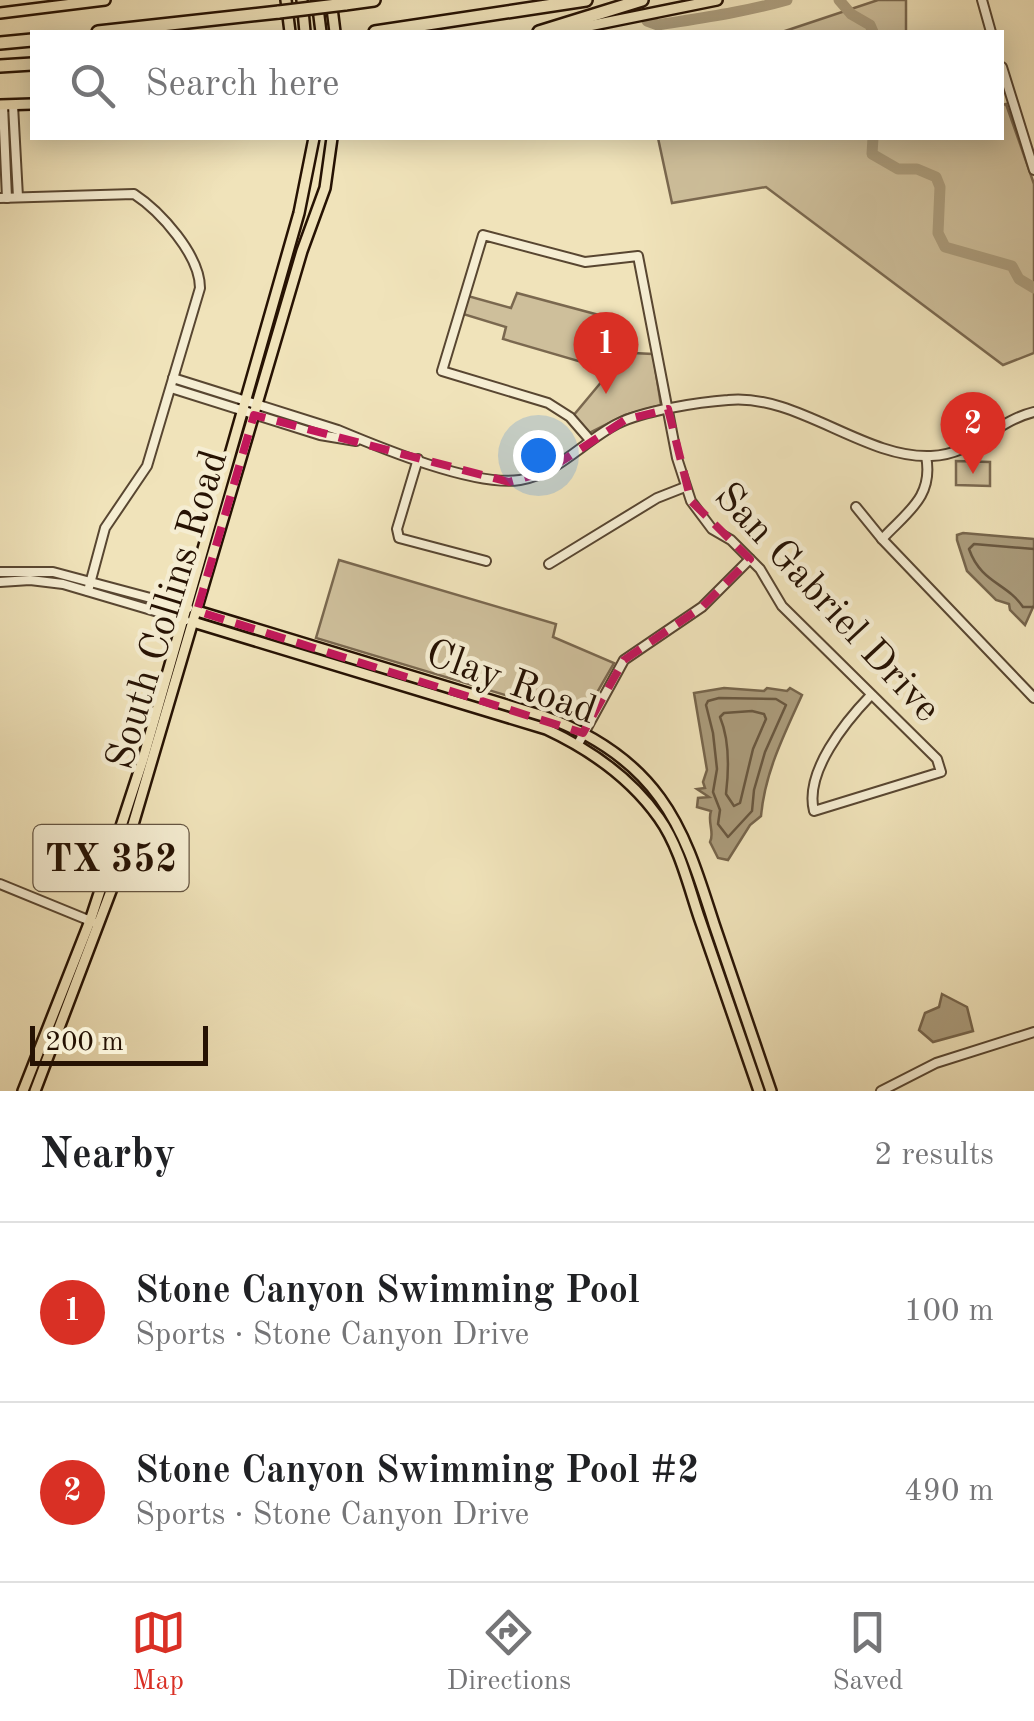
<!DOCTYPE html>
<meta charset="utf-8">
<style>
body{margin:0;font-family:"Old Standard TT",serif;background:#f6f6f6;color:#202124}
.scale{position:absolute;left:30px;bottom:25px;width:178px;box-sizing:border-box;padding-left:10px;border:5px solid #261203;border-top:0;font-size:28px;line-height:35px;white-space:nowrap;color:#261203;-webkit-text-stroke:8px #f5edd2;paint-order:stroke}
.you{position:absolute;left:538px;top:455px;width:35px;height:35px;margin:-25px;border:8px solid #fff;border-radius:50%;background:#1a73e8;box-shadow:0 0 0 15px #1a73e833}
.badge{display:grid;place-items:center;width:65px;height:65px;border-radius:50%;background:#d93025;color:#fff;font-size:32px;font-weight:700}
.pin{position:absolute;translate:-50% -82px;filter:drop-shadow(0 2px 5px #0008)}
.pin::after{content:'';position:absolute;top:52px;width:35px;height:30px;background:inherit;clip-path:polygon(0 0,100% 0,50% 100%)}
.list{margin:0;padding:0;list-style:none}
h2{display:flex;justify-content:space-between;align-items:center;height:130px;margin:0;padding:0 40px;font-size:42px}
h2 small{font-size:32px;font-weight:400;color:#757577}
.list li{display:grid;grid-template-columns:65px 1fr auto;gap:30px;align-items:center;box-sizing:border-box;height:180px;padding:0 40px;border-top:2px solid #e0e0e0}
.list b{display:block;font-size:38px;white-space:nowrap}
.list p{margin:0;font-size:32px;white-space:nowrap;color:#757577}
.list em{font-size:32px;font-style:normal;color:#757577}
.icon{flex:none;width:55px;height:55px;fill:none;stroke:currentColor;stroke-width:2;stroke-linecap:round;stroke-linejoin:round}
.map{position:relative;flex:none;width:1034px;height:1091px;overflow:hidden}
.search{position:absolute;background:#fff;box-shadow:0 5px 25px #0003;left:30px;right:30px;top:30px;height:110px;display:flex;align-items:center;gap:25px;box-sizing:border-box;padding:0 35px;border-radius:0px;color:#757577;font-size:38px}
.sheet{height:490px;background:#fff}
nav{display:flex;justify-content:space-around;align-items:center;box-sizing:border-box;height:140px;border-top:2px solid #e0e0e0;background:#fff;font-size:28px;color:#757577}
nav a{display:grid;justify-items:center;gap:5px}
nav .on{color:#d93025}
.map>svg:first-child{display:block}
</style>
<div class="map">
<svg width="1034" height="1091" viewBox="0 0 1034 1091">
<rect width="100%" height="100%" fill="#f0e3ba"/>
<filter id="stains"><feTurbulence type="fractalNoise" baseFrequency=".002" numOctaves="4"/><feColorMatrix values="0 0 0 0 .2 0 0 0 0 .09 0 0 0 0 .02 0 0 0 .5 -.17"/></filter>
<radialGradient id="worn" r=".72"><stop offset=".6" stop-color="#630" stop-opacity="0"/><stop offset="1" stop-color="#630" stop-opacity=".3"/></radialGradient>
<g fill="#cebf9b" stroke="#7a684f" stroke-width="2.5">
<path d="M878 0H906V32H782Z"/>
<path d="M1006 104 1034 184V353L1003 365 766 187 672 203 658 138H1002V105Z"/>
<path d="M517 293 599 315 600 345 612 352 653 354 661 405 625 415 589 433 573 416 603 380 582 362 503 339 506 327 463 314 468 296 511 308Z"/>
<path d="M956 461 990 462V486L956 485Z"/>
<path d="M339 560 556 624 553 637 614 663 580 722 545 707 316 638Z"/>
</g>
<g fill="#ab9c7c" stroke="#76654c" stroke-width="2.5">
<path d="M963 533 1034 539V605L1025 625 1010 610 1009 604 996 600 967 571 957 540V535Z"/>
<path d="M724 688 764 691 767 688 787 691 790 688 802 695C784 735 765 772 761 816L750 825 728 860 718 858 710 842C715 833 707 822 711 811L697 807 698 798 709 797 697 789 705 788 703 782 707 770 694 693Z"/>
<path d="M942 994 967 1007 973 1031 933 1042 919 1030 925 1013 939 1007Z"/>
</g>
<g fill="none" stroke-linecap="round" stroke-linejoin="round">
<g stroke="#685740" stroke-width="2.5">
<path d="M1034 549 974 544 969 549C981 583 1007 583 1023 607H1034"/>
<path d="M719 698 776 699 786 705 765 752 754 790 752 811 728 837 718 824 720 810 713 792 717 769 713 733 706 705 708 701Z"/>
<path d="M752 711 764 714 766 719 753 749 740 803 734 806 726 794C729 769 730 741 720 717L724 713Z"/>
</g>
<g stroke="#ab9c7c" stroke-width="11">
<path d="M839 0 851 14 870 25 873 32"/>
<path d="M647 21 658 25C701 18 745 12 787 0"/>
<path d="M873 138 872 154 898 169H917L936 177 940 187 938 233 945 247 1012 266 1019 279 1034 288"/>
</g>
<g stroke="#584631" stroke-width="12">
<g id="minor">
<path d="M982 0 991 32"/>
<path d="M1002 67 1034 170"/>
<path d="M3 105 7 198"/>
<path d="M13 105 18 197"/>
<path d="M0 198 134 194C160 211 200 255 200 288L147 466 105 528 88 591"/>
<path d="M173 378 338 430C381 448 475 487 520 480 557 474 584 441 617 424 642 411 699 402 728 400 797 393 864 459 931 456 973 455 996 421 1034 412"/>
<path d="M171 388 320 435 356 441"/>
<path d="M590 440 570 417 548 403 442 371 483 235 585 262 638 256 677 458 691 501 712 529 731 540 760 569 782 606 937 759 941 772 814 811C804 772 846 721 871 695"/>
<path d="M418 459 397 529 399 538 486 561"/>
<path d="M856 507 882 539 1034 698"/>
<path d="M882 539C907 512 934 497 926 456"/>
<path d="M549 564 657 498 685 487"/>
<path d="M0 572H53L188 608"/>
<path d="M0 582 30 580 63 584 185 620"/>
<path d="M578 744 624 660 702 607 750 559"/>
<path d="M0 884 93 922"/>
<path d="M881 1091 936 1063 1034 1032"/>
</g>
</g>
<g stroke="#261203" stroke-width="14">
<g id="major">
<path d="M286 0 290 32"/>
<path d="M302 0 305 32"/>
<path d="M317 0 321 32"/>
<path d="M331 0 335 32"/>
<path d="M0 13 105 0"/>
<path d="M559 32 717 0"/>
<path d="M0 105 32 104"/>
<path d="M197 611 543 716C588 732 631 758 660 798 687 835 700 881 714 924 733 980 752 1035 771 1091"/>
<path d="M193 622 546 729C591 750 630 777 659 818 679 846 688 884 699 917 719 975 739 1033 759 1091"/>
<path d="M23 1091 90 921 143 759 299 213 314 138"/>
<path d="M35 1091 122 862 302 251 325 188 332 138"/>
</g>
</g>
<g stroke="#261203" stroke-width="16">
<g id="highway">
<path d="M345 4 374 0"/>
<path d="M98 32 279 12"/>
<path d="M375 32 586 0"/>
<path d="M539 32 642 0"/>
<path d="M0 43 32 40"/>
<path d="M0 66 32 64"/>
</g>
</g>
<use href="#minor" stroke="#f5edd2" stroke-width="8"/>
<use href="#major" stroke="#f0e3ba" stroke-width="9"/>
<use href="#highway" stroke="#f0e3ba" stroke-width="11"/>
<g stroke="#261203" stroke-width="16" stroke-linecap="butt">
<path id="highway-bridge" d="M279 12 345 4"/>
</g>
<use href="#highway-bridge" stroke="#f0e3ba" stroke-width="11"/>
</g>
<path fill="none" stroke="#c2185b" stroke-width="8" stroke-dasharray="20 12" stroke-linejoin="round" d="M668 409 691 501 750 559 702 607 624 660 583 733 197 611 254 415 509 482 545 472 625 420Z"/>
<g text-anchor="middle" stroke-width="9" stroke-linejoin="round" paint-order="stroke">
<rect fill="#f5edd2" stroke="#645441" stroke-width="2.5" x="33.5" y="825" width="155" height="66" rx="8"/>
<g font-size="38" font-weight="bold" fill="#261203">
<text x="111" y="871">TX 352</text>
</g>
<g font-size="40" fill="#261203" stroke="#f5edd2">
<text transform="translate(829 601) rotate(47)" y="14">San Gabriel Drive</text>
<text transform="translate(165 609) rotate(-73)" y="14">South Collins Road</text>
<text transform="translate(512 680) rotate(20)" y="14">Clay Road</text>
</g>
</g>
<rect width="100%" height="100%" filter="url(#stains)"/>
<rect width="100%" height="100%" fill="url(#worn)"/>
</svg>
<div class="scale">200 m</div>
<div class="you"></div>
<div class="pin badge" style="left:606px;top:394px">1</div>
<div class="pin badge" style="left:973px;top:474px">2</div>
<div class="search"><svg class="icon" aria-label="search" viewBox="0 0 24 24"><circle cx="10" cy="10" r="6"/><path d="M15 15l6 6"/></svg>Search here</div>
</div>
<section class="sheet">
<h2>Nearby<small>2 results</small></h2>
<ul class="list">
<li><span class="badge">1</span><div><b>Stone Canyon Swimming Pool</b><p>Sports · Stone Canyon Drive</p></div><em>100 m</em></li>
<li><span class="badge">2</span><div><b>Stone Canyon Swimming Pool #2</b><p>Sports · Stone Canyon Drive</p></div><em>490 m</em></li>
</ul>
</section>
<nav>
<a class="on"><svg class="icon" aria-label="map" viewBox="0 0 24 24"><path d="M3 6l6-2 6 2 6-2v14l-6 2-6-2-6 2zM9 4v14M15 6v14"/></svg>Map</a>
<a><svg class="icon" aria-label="directions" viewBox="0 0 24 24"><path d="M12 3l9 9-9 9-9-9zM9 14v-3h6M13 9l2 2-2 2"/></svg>Directions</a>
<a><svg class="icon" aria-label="saved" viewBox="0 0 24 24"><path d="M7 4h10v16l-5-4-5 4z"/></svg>Saved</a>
</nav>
